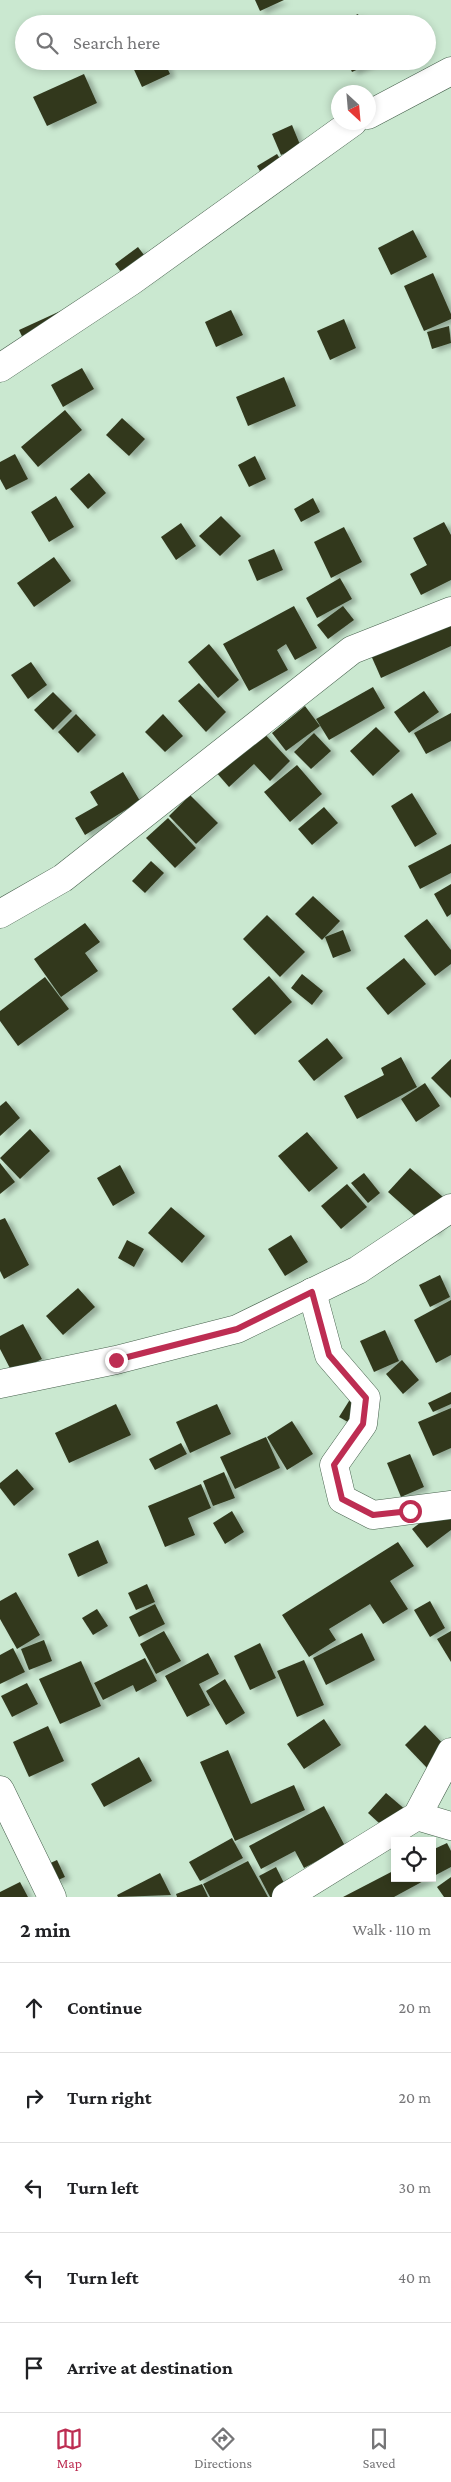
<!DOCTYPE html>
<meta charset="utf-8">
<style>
body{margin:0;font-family:"Crimson Pro",serif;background:#f2f2f2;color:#202124}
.controls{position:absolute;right:15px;bottom:15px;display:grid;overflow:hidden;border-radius:0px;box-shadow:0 2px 8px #0003}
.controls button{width:45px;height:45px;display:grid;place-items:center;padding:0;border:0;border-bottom:1px solid #e0e0e0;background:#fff;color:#202124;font:25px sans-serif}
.compass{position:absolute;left:331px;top:85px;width:45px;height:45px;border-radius:50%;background:#fff;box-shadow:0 2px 8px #0003;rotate:154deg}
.stop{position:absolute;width:15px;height:15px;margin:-11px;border:4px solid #bd2d52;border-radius:50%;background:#fff}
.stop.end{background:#bd2d52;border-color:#fff;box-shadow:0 1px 5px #0008}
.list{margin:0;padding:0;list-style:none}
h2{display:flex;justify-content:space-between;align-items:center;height:65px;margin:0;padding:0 20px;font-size:21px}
h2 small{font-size:16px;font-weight:400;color:#757577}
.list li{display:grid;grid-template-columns:32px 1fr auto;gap:15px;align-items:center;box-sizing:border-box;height:90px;padding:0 20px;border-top:1px solid #e0e0e0}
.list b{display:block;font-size:19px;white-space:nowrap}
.list em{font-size:16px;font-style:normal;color:#757577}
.icon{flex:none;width:28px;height:28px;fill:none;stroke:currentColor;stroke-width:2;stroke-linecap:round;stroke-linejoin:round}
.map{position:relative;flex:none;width:451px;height:1897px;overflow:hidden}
.search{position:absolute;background:#fff;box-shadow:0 2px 8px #0003;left:15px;right:15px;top:15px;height:55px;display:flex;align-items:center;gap:12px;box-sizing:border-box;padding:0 18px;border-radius:28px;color:#757577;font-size:19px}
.sheet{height:515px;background:#fff}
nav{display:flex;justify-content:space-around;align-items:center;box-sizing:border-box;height:70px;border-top:1px solid #e0e0e0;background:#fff;font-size:14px;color:#757577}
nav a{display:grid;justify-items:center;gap:2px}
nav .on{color:#bd2d52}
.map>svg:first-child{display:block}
</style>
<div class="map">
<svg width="451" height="1897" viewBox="0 0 451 1897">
<defs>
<filter id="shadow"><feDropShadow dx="5.5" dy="3" stdDeviation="2.5" flood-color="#0004"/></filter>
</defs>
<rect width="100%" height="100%" fill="#cae8d0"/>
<g fill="#31391e" filter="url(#shadow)">
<path d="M255 0H284L260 11Z"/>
<path d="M358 14 362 24H336Z"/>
<path d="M130 61H164L170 74 142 87Z"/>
<path d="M347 61H376L352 72Z"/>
<path d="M84 74 97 103 47 126 33 97Z"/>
<path d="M292 125 301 147 281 155 272 134Z"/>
<path d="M277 154 289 173 268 185 257 166Z"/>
<path d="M413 230 427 257 391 275 378 248Z"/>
<path d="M138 247 156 271 132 287 115 264Z"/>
<path d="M433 273 451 314V319L424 331 404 286Z"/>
<path d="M67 308 29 351 19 330Z"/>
<path d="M231 310 243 335 216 347 205 322Z"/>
<path d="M344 319 356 348 330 360 317 331Z"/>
<path d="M449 326 451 343 432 349 427 332Z"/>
<path d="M82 368 94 389 63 407 51 385Z"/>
<path d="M284 377 296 406 248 426 236 397Z"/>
<path d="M65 410 82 430 38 467 21 447Z"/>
<path d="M122 418 145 439 129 456 106 435Z"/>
<path d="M15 454 28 479 6 490 0 479V462Z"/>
<path d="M255 456 266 479 249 487 238 465Z"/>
<path d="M89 473 106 493 88 509 70 489Z"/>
<path d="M56 496 74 527 49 542 31 512Z"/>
<path d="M313 498 320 512 301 522 294 509Z"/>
<path d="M221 516 241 536 220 556 199 536Z"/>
<path d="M444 522 451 535V580L421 595 410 574 427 565 413 538Z"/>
<path d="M181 523 196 546 176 560 161 537Z"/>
<path d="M344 527 362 562 331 578 314 542Z"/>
<path d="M274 549 283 570 257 581 248 560Z"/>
<path d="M54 557 71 581 34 607 17 583Z"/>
<path d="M340 578 352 599 317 618 306 598Z"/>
<path d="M294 606 317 648 295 660 286 644 277 650 288 670 249 691 223 644Z"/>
<path d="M343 606 354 620 328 639 317 625Z"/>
<path d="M451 617V646L381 678 370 653Z"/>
<path d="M209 644 239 680 218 698 188 662Z"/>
<path d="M31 662 47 685 28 699 11 675Z"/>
<path d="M199 683 226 712 206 732 178 701Z"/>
<path d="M373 687 385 708 329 740 316 719Z"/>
<path d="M424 691 439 712 409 733 394 712Z"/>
<path d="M53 692 72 711 53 730 34 710Z"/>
<path d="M305 706 320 726 286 751 272 733Z"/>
<path d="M451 713V741L426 754 414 733Z"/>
<path d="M76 714 96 735 78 753 58 732Z"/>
<path d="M163 714 183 736 165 752 145 732Z"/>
<path d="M376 727 400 751 373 776 350 751Z"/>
<path d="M260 729 290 761 270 781 254 764 229 787 215 771Z"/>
<path d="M314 733 331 751 311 769 294 752Z"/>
<path d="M297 765 322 794 290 822 264 792Z"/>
<path d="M123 772 140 801 85 835 75 818 98 805 90 792Z"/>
<path d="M412 793 437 834 415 847 391 806Z"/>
<path d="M190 795 218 823 196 844 169 816Z"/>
<path d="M324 807 338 823 312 845 298 829Z"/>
<path d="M168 818 196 848 175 868 146 838Z"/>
<path d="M451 844V873L420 889 408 866Z"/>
<path d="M151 861 164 873 145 893 132 881Z"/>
<path d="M451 884V914L447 917 434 894Z"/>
<path d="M313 896 340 921 322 940 295 914Z"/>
<path d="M267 915 305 952 280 977 243 939Z"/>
<path d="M427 919 451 950V964L435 976 404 936Z"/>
<path d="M85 923 100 942 85 953 98 971 61 997 34 959Z"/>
<path d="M343 930 351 951 333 958 325 937Z"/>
<path d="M404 958 426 984 388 1015 366 988Z"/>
<path d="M302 974 323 991 312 1005 291 988Z"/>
<path d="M269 976 292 1002 255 1035 232 1009Z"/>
<path d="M45 977 69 1009 18 1046 0 1021V1011Z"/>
<path d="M327 1038 343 1058 314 1081 298 1061Z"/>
<path d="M401 1057 417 1087 357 1119 344 1096 384 1075 381 1068Z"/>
<path d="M451 1059V1098L431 1078Z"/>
<path d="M425 1083 440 1106 416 1122 401 1099Z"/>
<path d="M6 1101 20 1118 0 1136V1106Z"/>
<path d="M30 1129 50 1151 20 1179 0 1158Z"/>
<path d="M307 1132 338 1168 309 1192 278 1156Z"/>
<path d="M0 1163 15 1182 0 1194Z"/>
<path d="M120 1165 135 1193 113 1206 97 1178Z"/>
<path d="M410 1168 451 1204 434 1233 388 1192Z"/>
<path d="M364 1173 380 1193 368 1203 351 1183Z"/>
<path d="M347 1184 367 1207 341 1229 321 1206Z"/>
<path d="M171 1207 205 1236 182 1263 148 1233Z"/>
<path d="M5 1218 29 1265 4 1279 0 1271V1220Z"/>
<path d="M291 1235 308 1262 285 1276 268 1249Z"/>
<path d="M127 1240 144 1249 134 1267 118 1258Z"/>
<path d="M440 1275 450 1297 430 1307 419 1285Z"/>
<path d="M78 1288 95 1307 63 1335 46 1316Z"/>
<path d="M451 1300V1355L436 1363 414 1320Z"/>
<path d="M23 1324 42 1359 13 1374 0 1349V1336Z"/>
<path d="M385 1330 399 1361 374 1372 360 1341Z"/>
<path d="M402 1360 419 1380 403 1394 386 1374Z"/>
<path d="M451 1392V1404L433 1412 428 1403Z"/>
<path d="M354 1393 362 1430 339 1417Z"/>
<path d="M116 1404 131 1435 69 1463 55 1433Z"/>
<path d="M217 1404 231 1434 190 1453 176 1422Z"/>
<path d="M451 1408V1448L433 1456 418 1422Z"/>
<path d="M292 1421 313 1454 287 1470 267 1437Z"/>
<path d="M266 1437 280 1468 235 1489 220 1457Z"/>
<path d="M181 1443 187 1454 155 1470 149 1459Z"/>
<path d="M410 1454 424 1487 401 1497 387 1463Z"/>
<path d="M17 1469 34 1489 14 1506 0 1488V1483Z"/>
<path d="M224 1472 235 1498 213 1506 203 1481Z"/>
<path d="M201 1484 211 1508 188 1518 195 1535 165 1547 148 1506Z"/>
<path d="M451 1499V1530L427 1548 412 1529Z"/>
<path d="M232 1511 244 1532 225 1544 213 1523Z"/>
<path d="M98 1540 108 1563 78 1577 68 1554Z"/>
<path d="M398 1542 414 1566 390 1581 408 1609 383 1624 370 1604 329 1629 336 1640 309 1657 282 1615Z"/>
<path d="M147 1584 155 1602 136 1610 128 1593Z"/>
<path d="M16 1592 40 1635 17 1649 0 1619V1601Z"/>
<path d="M430 1601 445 1628 430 1637 414 1610Z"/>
<path d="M155 1604 165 1624 139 1637 129 1617Z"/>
<path d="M97 1609 108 1626 93 1635 82 1618Z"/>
<path d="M164 1631 181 1661 156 1674 140 1644Z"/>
<path d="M451 1631V1662L437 1639Z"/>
<path d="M362 1633 375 1660 326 1685 313 1658Z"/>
<path d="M44 1640 52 1661 29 1670 21 1649Z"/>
<path d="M260 1643 276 1678 250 1690 234 1656Z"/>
<path d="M13 1648 25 1672 0 1684V1655Z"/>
<path d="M208 1653 219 1674 199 1684 210 1705 187 1717 165 1676Z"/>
<path d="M145 1658 157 1681 136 1692 133 1685 103 1700 94 1683Z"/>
<path d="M304 1660 324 1705 297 1717 277 1671Z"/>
<path d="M81 1661 101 1706 60 1724 39 1679Z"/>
<path d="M225 1679 245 1713 226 1725 206 1691Z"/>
<path d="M27 1683 38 1704 12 1717 1 1696Z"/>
<path d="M324 1719 341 1745 304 1769 287 1744Z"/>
<path d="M425 1725 449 1750 428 1769 405 1745Z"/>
<path d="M48 1726 64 1761 29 1777 13 1742Z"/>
<path d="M228 1750 251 1804 294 1785 305 1810 235 1841 200 1762Z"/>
<path d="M139 1757 152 1781 104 1807 91 1784Z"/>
<path d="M386 1793 407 1811 389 1832 368 1813Z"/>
<path d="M324 1806 345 1846 304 1868 295 1851 261 1869 249 1846Z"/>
<path d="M232 1838 243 1858 200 1881 189 1862Z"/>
<path d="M447 1843 451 1851V1867L432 1877V1850Z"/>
<path d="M57 1860 65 1877 42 1887 35 1870Z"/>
<path d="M248 1861 268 1897H210L203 1884Z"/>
<path d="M276 1867 291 1897H270L259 1876Z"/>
<path d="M395 1870V1878H429L394 1897H343Z"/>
<path d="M160 1873 171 1895 118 1897 117 1895Z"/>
<path d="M451 1877V1897H444L437 1887Z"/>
<path d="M20 1882 28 1897H0V1892Z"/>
<path d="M202 1884 208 1897H177L176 1894Z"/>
</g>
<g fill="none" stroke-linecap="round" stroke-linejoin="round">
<g stroke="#47614d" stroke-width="29">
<g id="street">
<path d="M368 115 451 71"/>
<path d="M0 368 130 282 353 122"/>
<path d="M0 914 63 878 352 650 451 611"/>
<path d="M312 1292 329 1355 366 1398 363 1424 334 1465 342 1499 373 1515 451 1505"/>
<path d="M0 1384 116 1360 237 1329 358 1270 451 1208"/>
<path d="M0 1790 52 1897"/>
<path d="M417 1816 451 1826"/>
<path d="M286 1897 417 1816 451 1752"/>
</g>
</g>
<use href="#street" stroke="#fff" stroke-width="28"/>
</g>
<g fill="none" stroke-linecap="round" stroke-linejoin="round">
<path stroke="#bd2d52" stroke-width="6" d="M116 1360 237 1329 312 1292 329 1355 366 1398 363 1424 334 1465 342 1499 373 1515 410 1511"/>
</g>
</svg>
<div class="controls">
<button><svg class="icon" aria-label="locate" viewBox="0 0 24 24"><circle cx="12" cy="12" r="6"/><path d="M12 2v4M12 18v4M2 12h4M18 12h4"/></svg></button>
</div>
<svg class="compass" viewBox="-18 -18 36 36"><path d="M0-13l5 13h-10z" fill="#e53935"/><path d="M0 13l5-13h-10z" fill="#757577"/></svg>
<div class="stop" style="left:410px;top:1511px"></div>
<div class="stop end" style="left:116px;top:1360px"></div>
<div class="search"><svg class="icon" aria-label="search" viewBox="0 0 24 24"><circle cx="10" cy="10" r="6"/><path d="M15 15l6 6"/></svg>Search here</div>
</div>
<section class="sheet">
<h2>2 min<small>Walk · 110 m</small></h2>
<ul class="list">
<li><svg class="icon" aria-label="ahead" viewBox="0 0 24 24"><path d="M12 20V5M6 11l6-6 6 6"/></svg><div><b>Continue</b></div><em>20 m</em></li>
<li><svg class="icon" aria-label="right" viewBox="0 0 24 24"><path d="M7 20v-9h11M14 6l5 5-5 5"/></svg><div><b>Turn right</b></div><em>20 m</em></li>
<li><svg class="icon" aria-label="left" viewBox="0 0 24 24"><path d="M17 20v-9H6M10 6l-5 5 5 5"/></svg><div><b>Turn left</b></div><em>30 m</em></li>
<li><svg class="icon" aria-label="left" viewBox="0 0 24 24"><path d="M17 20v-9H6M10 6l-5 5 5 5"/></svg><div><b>Turn left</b></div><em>40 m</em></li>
<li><svg class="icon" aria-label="arrive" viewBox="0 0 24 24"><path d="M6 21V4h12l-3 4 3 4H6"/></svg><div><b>Arrive at destination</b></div></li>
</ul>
</section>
<nav>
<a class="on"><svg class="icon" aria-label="map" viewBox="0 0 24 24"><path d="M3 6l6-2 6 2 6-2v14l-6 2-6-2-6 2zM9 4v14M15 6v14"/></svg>Map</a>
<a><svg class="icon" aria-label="directions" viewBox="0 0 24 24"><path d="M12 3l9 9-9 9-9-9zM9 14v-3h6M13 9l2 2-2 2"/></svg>Directions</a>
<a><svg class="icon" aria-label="saved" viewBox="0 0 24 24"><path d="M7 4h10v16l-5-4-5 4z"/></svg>Saved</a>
</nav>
